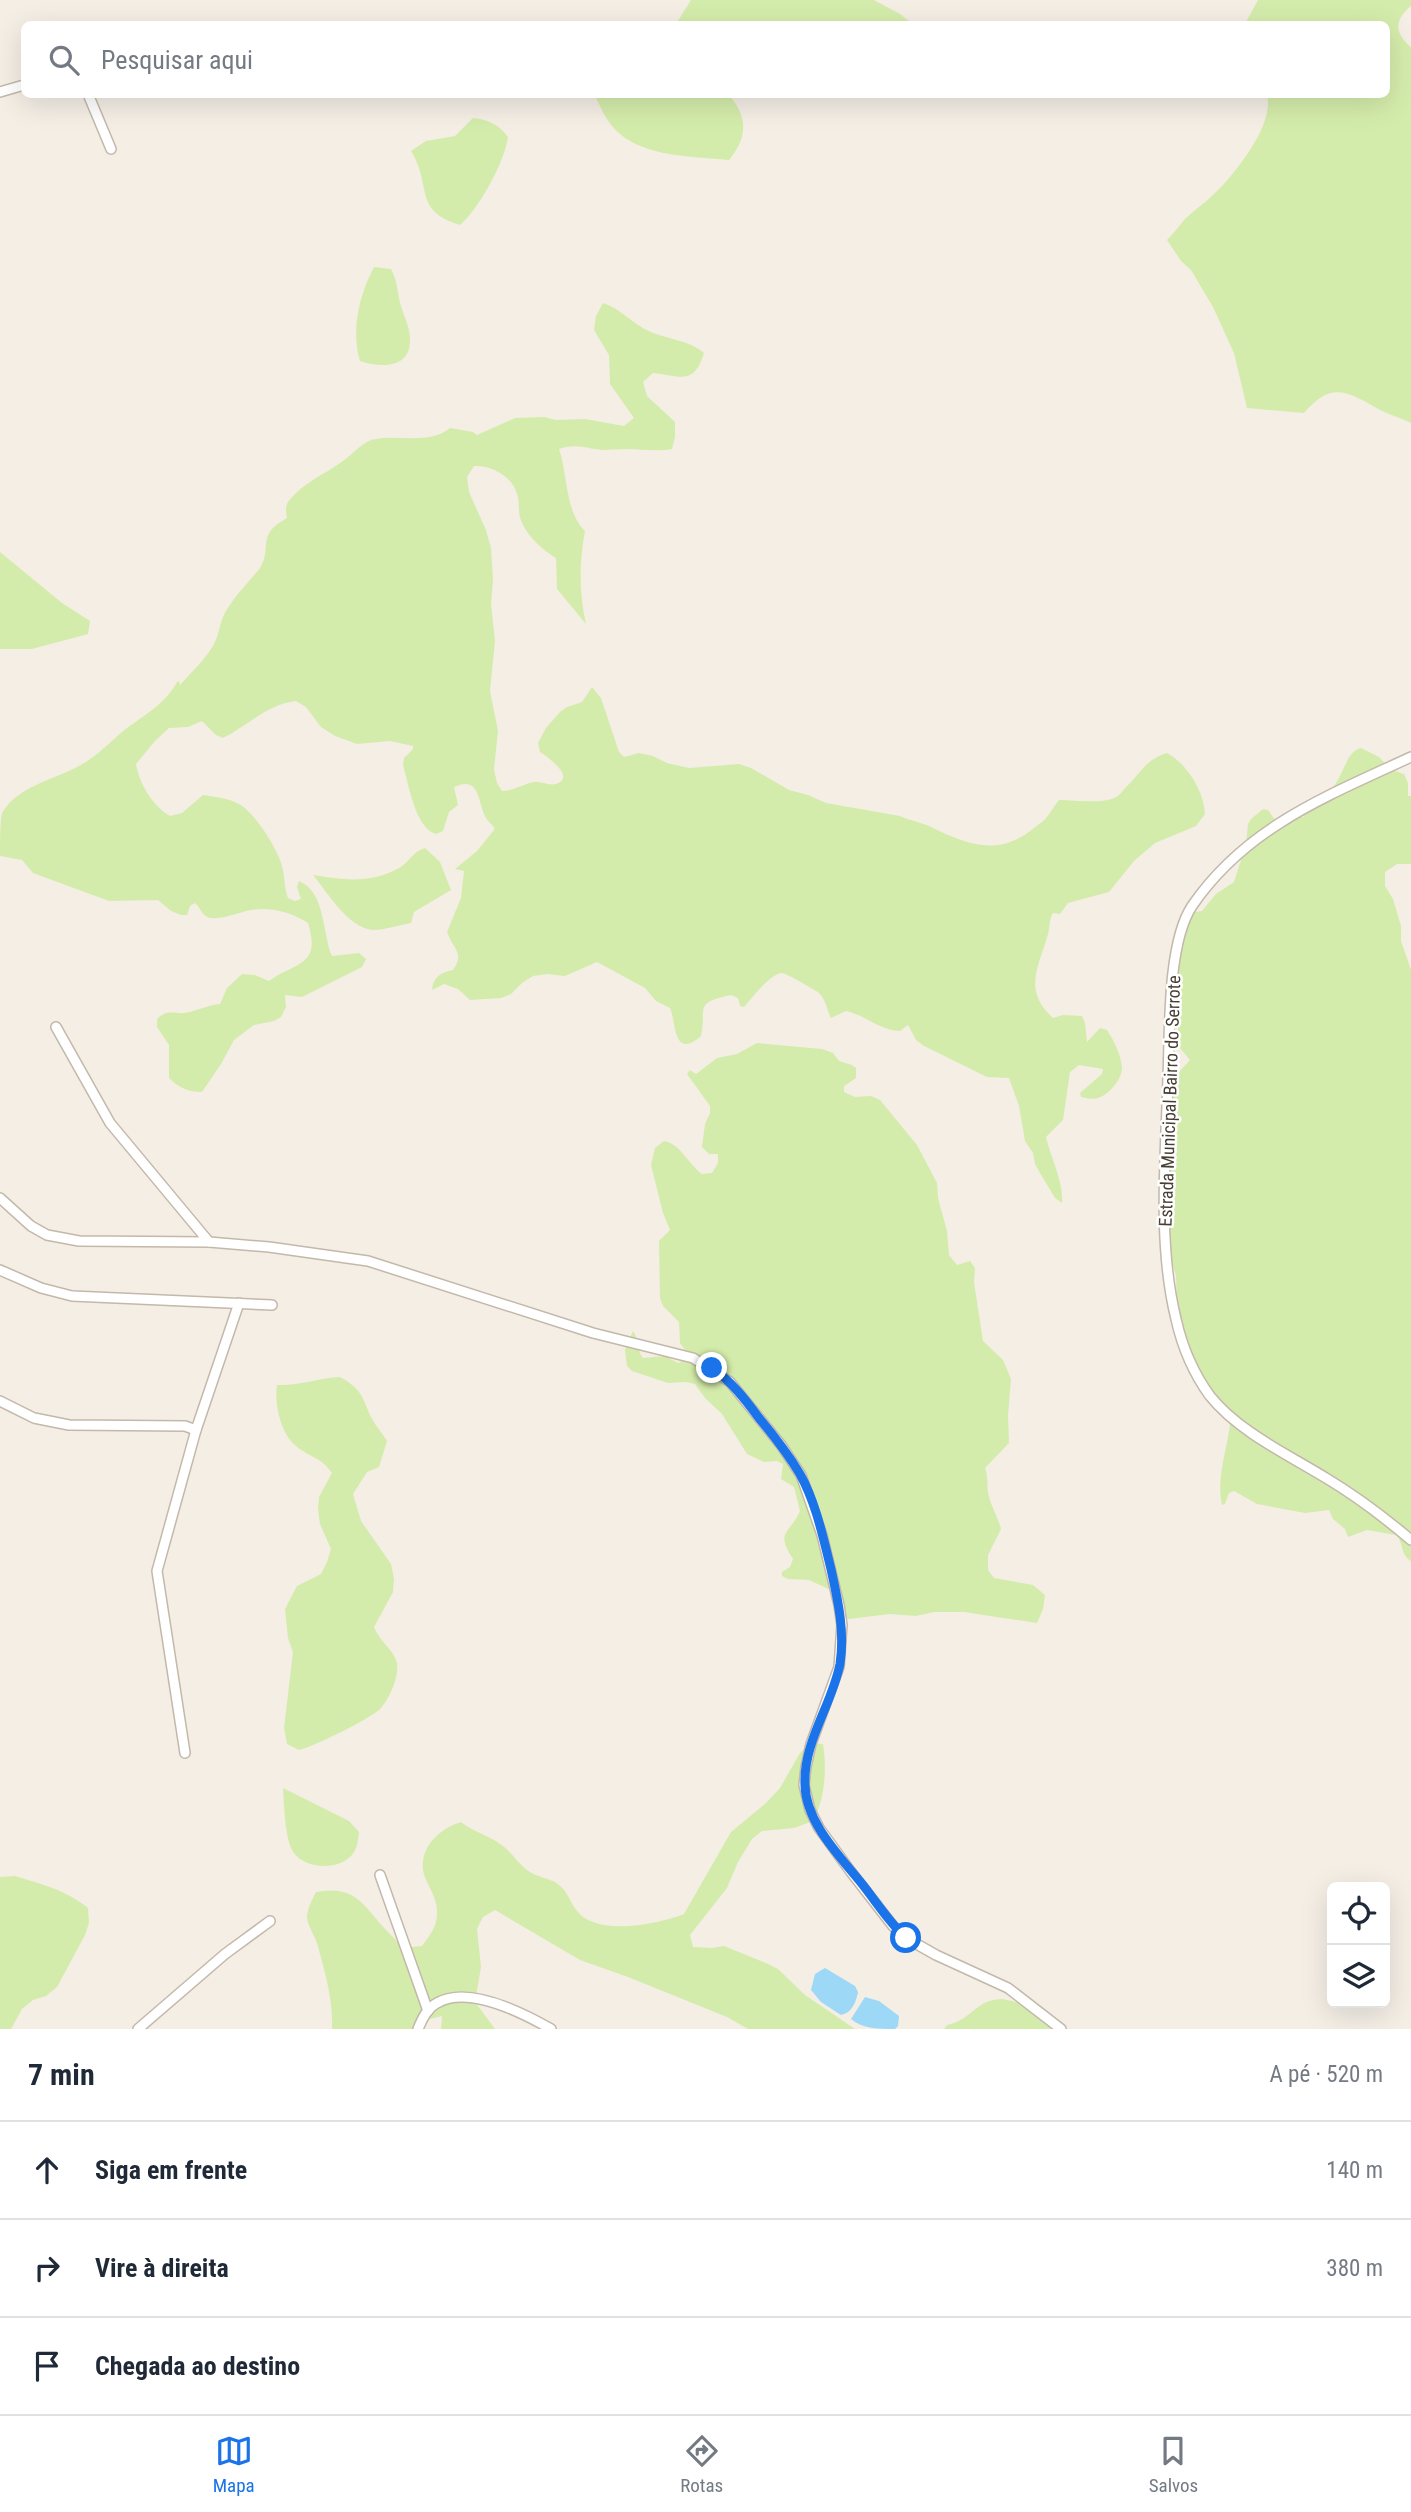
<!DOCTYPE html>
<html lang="pt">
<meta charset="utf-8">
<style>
body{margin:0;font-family:"Roboto Condensed",sans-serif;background:#f2f2f3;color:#1f2937}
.controls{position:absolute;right:21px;bottom:21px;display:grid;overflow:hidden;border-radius:10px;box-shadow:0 7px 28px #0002}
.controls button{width:63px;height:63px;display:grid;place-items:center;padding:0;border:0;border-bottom:2px solid #e0e1e3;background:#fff;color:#1f2937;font:35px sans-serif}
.stop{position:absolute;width:21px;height:21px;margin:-16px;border:5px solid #1a73e8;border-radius:50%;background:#fff}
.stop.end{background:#1a73e8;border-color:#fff;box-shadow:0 2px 7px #0008}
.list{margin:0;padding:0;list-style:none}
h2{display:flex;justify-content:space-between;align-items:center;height:91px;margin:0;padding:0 28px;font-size:30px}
h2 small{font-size:23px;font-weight:400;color:#747a83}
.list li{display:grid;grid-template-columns:46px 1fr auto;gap:21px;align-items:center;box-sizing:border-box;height:98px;padding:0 28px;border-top:2px solid #e0e1e3}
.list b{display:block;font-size:26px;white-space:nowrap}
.list em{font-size:23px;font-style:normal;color:#747a83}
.icon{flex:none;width:38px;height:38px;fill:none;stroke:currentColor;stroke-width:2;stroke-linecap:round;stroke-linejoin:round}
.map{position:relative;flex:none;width:1411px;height:2029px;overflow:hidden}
.search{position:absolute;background:#fff;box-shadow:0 7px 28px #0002;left:21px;right:21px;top:21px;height:77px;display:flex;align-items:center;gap:18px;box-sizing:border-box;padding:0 24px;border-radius:10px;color:#747a83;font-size:26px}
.sheet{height:385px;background:#fff}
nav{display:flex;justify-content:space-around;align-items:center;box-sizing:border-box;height:98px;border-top:2px solid #e0e1e3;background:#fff;font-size:19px;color:#747a83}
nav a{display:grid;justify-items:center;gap:4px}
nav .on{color:#1a73e8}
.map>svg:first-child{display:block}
</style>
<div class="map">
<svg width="1411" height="2029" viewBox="0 0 1411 2029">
<rect width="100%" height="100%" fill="#f4eee5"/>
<g fill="#d4ecab">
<path d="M691 0H874L900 14 913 24H676Z"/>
<path d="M1258 0H1411V6C1394 20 1394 33 1411 47V423C1401 418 1390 415 1380 410 1348 392 1332 380 1304 413L1247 408 1234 353 1213 307 1191 270 1181 261 1167 240C1173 234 1179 226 1185 219 1194 210 1205 203 1214 194 1235 174 1275 124 1267 95L1386 94V24H1245Z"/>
<path d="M594 95H729C748 117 748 137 729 160 690 156 631 158 607 119 602 112 599 102 594 95Z"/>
<path d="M473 118C489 120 498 124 508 137 505 161 479 209 460 225 412 210 433 187 411 151L426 141 455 136Z"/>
<path d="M374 267 391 269C398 282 397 293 401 306 404 316 410 328 410 339 411 369 381 368 360 361 351 329 359 296 374 267Z"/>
<path d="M603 303C622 309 633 325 651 332 670 340 689 340 704 353 694 386 680 376 653 373L643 382 647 396 675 422V437L672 449C656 452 642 449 626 449 619 449 611 450 603 450 586 449 578 443 559 449 568 475 565 512 585 531 579 562 579 594 586 624L557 589 556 558C542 550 524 533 520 517 518 510 520 502 517 494 512 476 491 465 474 466L467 477 469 492 486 530 491 548 493 580 491 604 495 641 490 691 498 731 494 769 497 783 502 791C513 791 523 784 534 782 540 781 549 786 556 784 577 777 546 756 540 752L538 743 546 728 560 712 567 707 582 702 592 687 601 698 619 752 624 757 639 753 653 756 667 763 689 768 739 764 751 768 789 790 808 795 826 803 900 816C911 821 921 822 931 827 968 845 999 857 1034 828 1038 825 1044 821 1046 818 1051 812 1054 806 1059 800 1074 800 1101 804 1114 798 1120 796 1122 791 1126 787 1142 772 1145 760 1167 753 1187 764 1204 791 1205 814L1196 826 1155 843 1134 861 1109 892 1068 903 1060 914 1053 913C1049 919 1050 927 1048 934 1039 967 1022 990 1053 1018L1063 1015 1082 1016 1085 1023 1087 1042 1100 1028 1107 1030C1114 1041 1121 1054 1122 1068 1122 1079 1109 1095 1098 1098 1092 1100 1087 1098 1081 1097L1080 1093 1102 1074 1103 1069 1079 1065 1070 1072 1063 1120 1046 1137C1051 1158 1064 1183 1062 1203L1055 1198 1040 1173 1035 1164 1033 1153 1025 1141 1019 1106 1009 1078 987 1077 924 1046 916 1040 908 1025 900 1031C879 1030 865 1015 846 1011L831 1018C827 1010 826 1000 819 993 815 990 785 972 781 973 768 976 753 997 744 1007L740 1006 738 998 731 995C693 1003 707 1007 701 1036 673 1061 676 1021 670 1008L656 1001 645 988 597 962 565 976 547 974 533 976 522 983 511 994 501 998 470 1000 458 989 444 984 432 990C433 977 441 972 453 970 465 953 453 949 447 932L461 898 464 871 455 869 477 851 494 830V827C491 824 488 821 486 818 477 802 481 775 454 787L458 805 449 812 443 831 436 834C415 828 409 785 403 765L404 758 413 749V746L390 741 357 744 335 736 321 727 306 707 296 701C268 704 247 726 223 738L216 735 202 721 188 727 169 728 155 741 136 764C140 785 152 805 170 816L182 813 203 795C215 797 228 798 239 804 254 812 278 849 282 866 285 877 284 887 288 898L295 901 301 899 297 887 299 881C326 892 322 934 332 956L359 953 366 959 362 967 302 997 285 995 286 1007 281 1017 274 1021 254 1025 234 1040 221 1064 202 1092C189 1092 179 1088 169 1078V1045L157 1027V1019C167 1009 173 1014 185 1013 196 1011 208 1005 220 1004L227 988 242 974 255 975 269 981C298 961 321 966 308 923 290 911 264 905 243 912 233 915 221 919 210 918 202 916 200 907 195 903L190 906 187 915H181L171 911 158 900 109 901 33 873 22 860 0 856C0 845 0 822 2 813 18 786 53 780 79 766 96 757 108 744 122 732 142 716 165 705 177 682L179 681 180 685C193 670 210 656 217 637 220 628 221 619 226 611 235 595 249 582 260 568 273 547 255 535 287 518 286 512 285 507 288 502 301 484 323 475 340 463 350 457 360 444 371 440 396 433 428 446 450 428L473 432 477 435 515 418 544 417 556 420 585 419 624 426 634 418 610 384 609 355 594 330 596 316Z"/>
<path d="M0 552 62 603 90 621 88 634 32 649H0Z"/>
<path d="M1361 748 1379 757 1392 770 1404 774 1408 783V796H1411V864H1397L1385 872V886L1393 899 1401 926V941L1411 970V1561C1400 1555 1404 1543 1396 1535L1367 1530 1348 1537 1345 1529 1333 1519 1329 1510 1305 1513 1257 1504 1234 1491 1229 1493 1225 1504 1222 1505C1216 1477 1227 1451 1230 1424L1178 1344 1176 1276 1169 1251 1171 1240 1163 1226 1168 1084 1190 1060 1179 1047 1177 1038 1179 1020 1174 1004 1178 958 1185 940 1188 913 1202 911 1216 894 1234 882 1246 844 1248 824 1251 819 1263 809 1268 810 1275 820 1279 823 1292 816 1304 817 1303 803C1349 795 1338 754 1361 748Z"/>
<path d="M425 848 440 862 451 890 414 912 411 923C399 925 385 930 373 930 348 928 328 893 313 875 346 880 369 884 399 868 410 862 413 851 425 848Z"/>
<path d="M757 1043 822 1049 833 1053 839 1061 852 1065 856 1068V1078L844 1086V1092L855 1097 871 1096 880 1100 917 1145 937 1183 938 1198 947 1231 949 1255 957 1265 970 1261 975 1268 974 1282 983 1341 1003 1360 1011 1379 1008 1415 1009 1443 985 1468C989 1479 986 1488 989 1497 992 1508 998 1517 1001 1529L988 1555V1570L994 1578 1033 1585 1045 1595 1043 1609 1037 1623 964 1612H934L916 1616 890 1614 849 1619 841 1618 833 1591 809 1580 788 1579 782 1576V1572L790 1567 793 1559C774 1531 791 1533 800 1511L794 1487 781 1479 783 1464 777 1461 764 1462 747 1454 722 1414 705 1398 695 1384 686 1382 668 1383 632 1371 627 1366 625 1350 633 1331C639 1339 636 1349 643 1358L665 1356 678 1363 684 1360 688 1354 680 1343 679 1322 663 1306 660 1298 659 1241 670 1230 663 1213 651 1165 655 1148 664 1141C681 1144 688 1164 702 1174L712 1173 718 1163V1154H709L702 1147 705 1124 710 1113V1106L687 1074 690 1070 696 1074 717 1058 737 1054Z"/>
<path d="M340 1377C362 1389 362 1397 371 1417 375 1425 382 1433 387 1441L379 1467 367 1472 353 1494 361 1521 391 1564 394 1579 393 1592 374 1627C379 1641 394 1650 397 1663 399 1677 390 1697 381 1708 374 1717 311 1748 299 1750L287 1744 284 1728 293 1652 288 1638 285 1609 297 1586 321 1574 327 1562 331 1549 320 1524 318 1509 319 1497 332 1473C321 1457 311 1458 297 1447 281 1435 274 1404 277 1385 299 1386 318 1378 340 1377Z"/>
<path d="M810 1743 823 1744C827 1769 825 1799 813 1821L794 1828 762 1831 752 1839 738 1862 727 1888 690 1935 693 1947 712 1948 724 1946 766 1963 778 1969 805 1995 855 2029H748L727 2017 628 1977 580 1960 495 1910 483 1917 477 1929 481 1967 475 2002 495 2029H441L442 2016 430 2019 422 2029H332C333 1998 325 1973 317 1943 314 1935 308 1926 307 1918 307 1909 312 1900 316 1892 357 1884 364 1907 388 1932 393 1937 399 1944 405 1946 410 1948 417 1946 422 1946 430 1936 438 1925 437 1911 437 1895 424 1881 423 1870 420 1846 441 1828 461 1822 473 1832 491 1836 503 1846 513 1854 519 1865 530 1872 538 1877 547 1878 555 1882 568 1890 569 1901 577 1911 597 1937 659 1924 684 1914L731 1832 766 1803 780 1788 800 1753Z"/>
<path d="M283 1788 349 1821 359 1832C358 1841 357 1851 350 1857 335 1871 300 1869 291 1848 285 1833 284 1805 283 1788Z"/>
<path d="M15 1876C41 1884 66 1890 88 1908L89 1923 85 1935 57 1987 46 1996 33 2000 22 2009 11 2029H0V1877Z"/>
<path d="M1001 1999C1020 2001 1042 2011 1051 2029H944L947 2025C972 2020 975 2000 1001 1999Z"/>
</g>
<g fill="#9dd9f6">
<path d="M825 1968 855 1986 858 1992C856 2002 852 2013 841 2015L821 2002 811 1990 815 1974Z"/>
<path d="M865 1997 879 2001 899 2016 898 2026 895 2029C879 2029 862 2029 851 2019Z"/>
</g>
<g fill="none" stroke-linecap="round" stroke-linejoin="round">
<g stroke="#c3b8aa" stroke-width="12">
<g id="minor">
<path d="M0 92 24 85"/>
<path d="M88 94 111 149"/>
<path d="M1411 757C1327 796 1246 827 1192 906 1167 944 1170 1032 1168 1077 1166 1156 1157 1242 1176 1319 1182 1346 1194 1374 1210 1396 1239 1432 1287 1454 1326 1478 1356 1496 1384 1517 1411 1540"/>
<path d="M56 1027 110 1123 209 1242"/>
<path d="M0 1198 31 1226 47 1235 79 1241 209 1242 269 1247 368 1261 593 1333 693 1358 730 1382 781 1445 801 1475 822 1535 839 1605 842 1625 839 1667 811 1744 806 1767 804 1785 810 1810 819 1828 851 1872 893 1926 906 1938 936 1955 1008 1988 1061 2029"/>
<path d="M0 1270 41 1288 72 1296 272 1305"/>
<path d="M0 1401 34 1418 69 1425 185 1426 196 1430"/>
<path d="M185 1753 157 1571 196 1430 239 1303"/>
<path d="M380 1875 428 2011"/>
<path d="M138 2029 225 1954 270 1921"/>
<path d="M418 2029C422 2019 427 2008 437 2003 468 1985 523 2013 551 2029"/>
</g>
</g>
<use href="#minor" stroke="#fff" stroke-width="9"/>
</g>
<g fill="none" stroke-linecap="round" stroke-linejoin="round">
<path stroke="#1a73e8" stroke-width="9" d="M712 1368C732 1382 745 1399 759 1418 774 1436 788 1454 800 1474 816 1503 823 1537 831 1569 838 1601 845 1631 840 1664 832 1705 803 1742 805 1785 806 1825 843 1859 866 1889 879 1906 890 1923 906 1938"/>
</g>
<g text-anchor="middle" stroke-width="5" stroke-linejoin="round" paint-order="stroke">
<g font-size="18" fill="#473e34" stroke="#fff">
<text transform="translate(1170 1101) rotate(-88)" y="6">Estrada Municipal Bairro do Serrote</text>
</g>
</g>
</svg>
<div class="controls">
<button><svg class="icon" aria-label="locate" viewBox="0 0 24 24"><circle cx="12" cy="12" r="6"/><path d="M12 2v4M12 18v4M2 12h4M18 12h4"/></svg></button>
<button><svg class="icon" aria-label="layers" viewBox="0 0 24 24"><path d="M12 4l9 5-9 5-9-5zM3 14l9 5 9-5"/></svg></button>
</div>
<div class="stop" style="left:906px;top:1938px"></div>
<div class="stop end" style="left:712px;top:1368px"></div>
<div class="search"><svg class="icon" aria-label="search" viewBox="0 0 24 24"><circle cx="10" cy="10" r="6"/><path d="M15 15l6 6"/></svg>Pesquisar aqui</div>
</div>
<section class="sheet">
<h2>7 min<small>A pé · 520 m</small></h2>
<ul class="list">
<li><svg class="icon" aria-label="ahead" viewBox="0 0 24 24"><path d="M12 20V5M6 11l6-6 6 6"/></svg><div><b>Siga em frente</b></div><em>140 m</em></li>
<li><svg class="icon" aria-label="right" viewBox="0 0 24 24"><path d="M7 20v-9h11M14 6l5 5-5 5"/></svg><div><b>Vire à direita</b></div><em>380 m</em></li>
<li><svg class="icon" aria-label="arrive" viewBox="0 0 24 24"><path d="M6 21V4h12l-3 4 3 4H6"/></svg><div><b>Chegada ao destino</b></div></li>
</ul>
</section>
<nav>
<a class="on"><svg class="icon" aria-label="map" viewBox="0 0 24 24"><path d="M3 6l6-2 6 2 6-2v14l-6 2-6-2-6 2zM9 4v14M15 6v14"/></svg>Mapa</a>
<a><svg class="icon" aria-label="directions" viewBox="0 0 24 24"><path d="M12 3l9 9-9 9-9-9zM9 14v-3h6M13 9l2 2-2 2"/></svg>Rotas</a>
<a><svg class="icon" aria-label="saved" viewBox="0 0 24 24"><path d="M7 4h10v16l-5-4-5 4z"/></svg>Salvos</a>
</nav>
